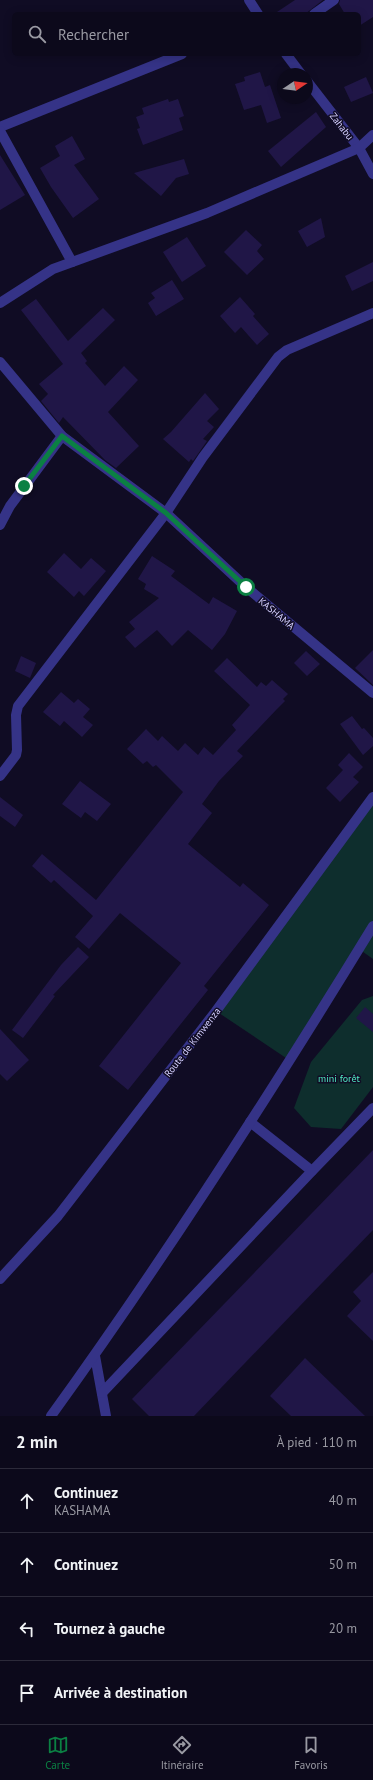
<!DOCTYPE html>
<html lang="fr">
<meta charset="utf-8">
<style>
body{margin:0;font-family:"PT Sans",sans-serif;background:#1a1728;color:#f1f3f6}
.compass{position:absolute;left:277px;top:68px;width:36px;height:36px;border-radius:50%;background:#0c091b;box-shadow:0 2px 10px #0003;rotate:77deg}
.stop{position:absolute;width:12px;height:12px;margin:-9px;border:3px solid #0b8043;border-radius:50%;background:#fff}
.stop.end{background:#0b8043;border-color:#fff;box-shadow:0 1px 4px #0008}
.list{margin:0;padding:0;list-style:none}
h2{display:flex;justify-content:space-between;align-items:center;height:52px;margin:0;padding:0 16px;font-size:17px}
h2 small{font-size:13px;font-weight:400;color:#9a9aa3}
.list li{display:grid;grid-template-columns:26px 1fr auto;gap:12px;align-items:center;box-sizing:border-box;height:64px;padding:0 16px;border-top:1px solid #2c2a3a}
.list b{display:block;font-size:15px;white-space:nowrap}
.list p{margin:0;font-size:13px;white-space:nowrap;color:#9a9aa3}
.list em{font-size:13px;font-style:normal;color:#9a9aa3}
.icon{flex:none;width:22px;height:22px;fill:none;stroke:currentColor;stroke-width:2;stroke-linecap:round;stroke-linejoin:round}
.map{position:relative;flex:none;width:373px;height:1416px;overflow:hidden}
.search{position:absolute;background:#0c091b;box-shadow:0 2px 10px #0003;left:12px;right:12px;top:12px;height:44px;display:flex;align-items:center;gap:10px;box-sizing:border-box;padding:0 14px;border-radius:6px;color:#9a9aa3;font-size:15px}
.sheet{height:308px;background:#0c091b}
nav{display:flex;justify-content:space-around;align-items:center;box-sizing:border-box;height:56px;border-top:1px solid #2c2a3a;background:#0c091b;font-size:11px;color:#9a9aa3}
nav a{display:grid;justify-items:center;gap:2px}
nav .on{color:#0b8043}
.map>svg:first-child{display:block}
</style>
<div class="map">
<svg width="373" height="1416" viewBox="0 0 373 1416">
<rect width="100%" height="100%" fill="#100c24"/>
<g fill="#0e2e2d">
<path d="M373 797V959L359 949 289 1060 216 1011Z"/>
<path d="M373 996V1087L341 1129 311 1127 294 1108 311 1062 362 1000Z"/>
</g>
<g fill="#201647">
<path d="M295 0H323L305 14H274Z"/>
<path d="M340 0H373V17L359 26V14H345L339 4Z"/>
<path d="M260 72 265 87 270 85 281 118 267 123 261 105 244 110 235 84 245 81 244 77Z"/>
<path d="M366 77 373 93 351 102 344 87Z"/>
<path d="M168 99 169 102 178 99 184 116 179 118 183 130 143 145 137 129 140 128 136 117 144 114 142 108Z"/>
<path d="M316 112 326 127 281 167 268 151Z"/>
<path d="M72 136 85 159 74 165 99 199 73 218 51 187 40 168 60 156 55 146Z"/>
<path d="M0 155 25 195 0 210Z"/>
<path d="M184 159 189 174 176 178 161 196 134 173Z"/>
<path d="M321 218 325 237 307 247 298 231Z"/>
<path d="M246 230 262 245 257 251 264 259 247 275 224 252Z"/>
<path d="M187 237 206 266 182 282 163 252Z"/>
<path d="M373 262V281L352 291 345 276Z"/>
<path d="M172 280 184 299 156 316 148 303 155 298 151 293Z"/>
<path d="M240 297 255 314 253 316 269 334 257 345 241 327 235 333 220 316Z"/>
<path d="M36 299 68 341 103 308 115 320 81 353 87 361 85 363 105 386 124 366 138 380 108 412 139 446 116 468 105 460 63 417 59 423 41 401 48 394 39 384 63 364 21 310Z"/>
<path d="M205 393 219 409 207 421 214 427 203 439 207 441 193 461 191 459 189 462 163 439 171 432Z"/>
<path d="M64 553 81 569 91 558 106 571 84 596 79 591 74 597 47 572Z"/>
<path d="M152 556 175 571 171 576 209 604 213 597 237 611 225 634 212 650 188 630 172 646 157 630 135 648 125 637 135 629 129 622 159 598 144 589 146 584 138 579Z"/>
<path d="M373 650V685L355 668Z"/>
<path d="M306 651 320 664 307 676 294 663Z"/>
<path d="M21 656 36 663 30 678 15 671Z"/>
<path d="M227 658 257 687 261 682 266 686 272 680 288 694 283 699 285 701 277 709 237 751 243 756 219 781 202 804 212 813 188 844 240 887 243 883 269 905 204 986 208 990 128 1090 99 1066 181 963 120 913 89 949 75 937 93 916 54 880 51 883 32 866 42 854 96 900 183 792 156 765 153 767 147 761 143 764 127 749 146 729 158 741 162 736 178 751 185 743 198 755 204 747 213 755 236 730 232 725 250 705 214 671Z"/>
<path d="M61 692 74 703 78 699 90 709 83 717 93 725 82 737 64 721 60 726 43 712Z"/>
<path d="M352 716 362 729 364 728 373 738V746L363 755 340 724Z"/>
<path d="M349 753 363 767 353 777 359 782 340 802 326 788 343 770 338 765Z"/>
<path d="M80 781 111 804 97 821 85 812 81 818 62 804Z"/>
<path d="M0 797 23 815 15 827 0 816Z"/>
<path d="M78 947 89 957 53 995 55 996 23 1038 12 1030 61 965Z"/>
<path d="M365 1007 373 1014V1032L356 1018Z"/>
<path d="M0 1029 29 1060 7 1081 0 1074Z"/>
<path d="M373 1150V1230L194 1416H149L132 1399Z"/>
<path d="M373 1272V1341L347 1316 361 1301 353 1292Z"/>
<path d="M305 1358 365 1416H291L270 1396Z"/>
</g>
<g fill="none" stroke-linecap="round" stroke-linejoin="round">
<g stroke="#353387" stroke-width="10">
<path d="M249 0 258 14"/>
<path d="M314 14 334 0"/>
<path d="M286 54 301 74"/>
<path d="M307 81 359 148 373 174"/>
<path d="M0 127 182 54"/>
<path d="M0 131 72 262"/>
<path d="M0 303 53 269 207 213 359 148 373 135"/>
<path d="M0 362 62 436 166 513 246 587 373 693"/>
<path d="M0 525 10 506 62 436"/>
<path d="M0 776 16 755 17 750 16 715 18 706 166 513 203 457 278 357 287 350 373 313"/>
<path d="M250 1122 312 1171"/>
<path d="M0 1279 58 1216 216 1011 373 797"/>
<path d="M95 1356 106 1416"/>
<path d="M102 1393 312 1171 373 1108"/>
<path d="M51 1416C165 1258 271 1093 373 926"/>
</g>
</g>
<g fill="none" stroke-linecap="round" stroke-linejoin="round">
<path stroke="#0b8043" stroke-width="5" d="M24 486 62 436 166 513 246 587"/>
</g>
<g text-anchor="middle" stroke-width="3" stroke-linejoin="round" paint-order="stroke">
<g font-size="10" fill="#d4cfff" stroke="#100c24">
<text transform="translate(342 126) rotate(52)" y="4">Zahabu</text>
<text transform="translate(277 613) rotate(40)" y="4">KASHAMA</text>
<text transform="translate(192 1042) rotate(-52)" y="4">Route de Kimwenza</text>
</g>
<g font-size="10" fill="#50e9c2" stroke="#100c24">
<text x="339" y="1082">mini forêt</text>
</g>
</g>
</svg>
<svg class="compass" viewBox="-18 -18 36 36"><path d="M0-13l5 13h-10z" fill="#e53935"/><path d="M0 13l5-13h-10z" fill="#9a9aa3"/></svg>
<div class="stop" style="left:246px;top:587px"></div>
<div class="stop end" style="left:24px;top:486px"></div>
<div class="search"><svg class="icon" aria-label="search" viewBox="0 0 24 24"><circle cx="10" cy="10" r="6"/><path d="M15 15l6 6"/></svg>Rechercher</div>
</div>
<section class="sheet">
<h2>2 min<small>À pied · 110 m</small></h2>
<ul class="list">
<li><svg class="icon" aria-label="ahead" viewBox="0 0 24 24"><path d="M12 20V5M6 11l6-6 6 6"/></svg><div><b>Continuez</b><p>KASHAMA</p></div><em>40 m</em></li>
<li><svg class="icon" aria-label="ahead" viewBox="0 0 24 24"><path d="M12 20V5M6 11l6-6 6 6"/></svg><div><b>Continuez</b></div><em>50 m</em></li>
<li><svg class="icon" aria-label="left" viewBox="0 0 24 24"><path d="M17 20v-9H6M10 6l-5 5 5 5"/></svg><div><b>Tournez à gauche</b></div><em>20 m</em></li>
<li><svg class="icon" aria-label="arrive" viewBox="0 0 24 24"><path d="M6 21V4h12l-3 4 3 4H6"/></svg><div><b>Arrivée à destination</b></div></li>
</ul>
</section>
<nav>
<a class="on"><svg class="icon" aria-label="map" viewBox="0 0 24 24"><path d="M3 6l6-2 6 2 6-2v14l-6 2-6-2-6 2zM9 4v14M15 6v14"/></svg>Carte</a>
<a><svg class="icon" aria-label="directions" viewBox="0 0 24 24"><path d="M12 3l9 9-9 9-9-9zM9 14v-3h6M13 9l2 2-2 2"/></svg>Itinéraire</a>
<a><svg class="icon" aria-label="saved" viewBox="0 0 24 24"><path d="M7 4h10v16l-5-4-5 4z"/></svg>Favoris</a>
</nav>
